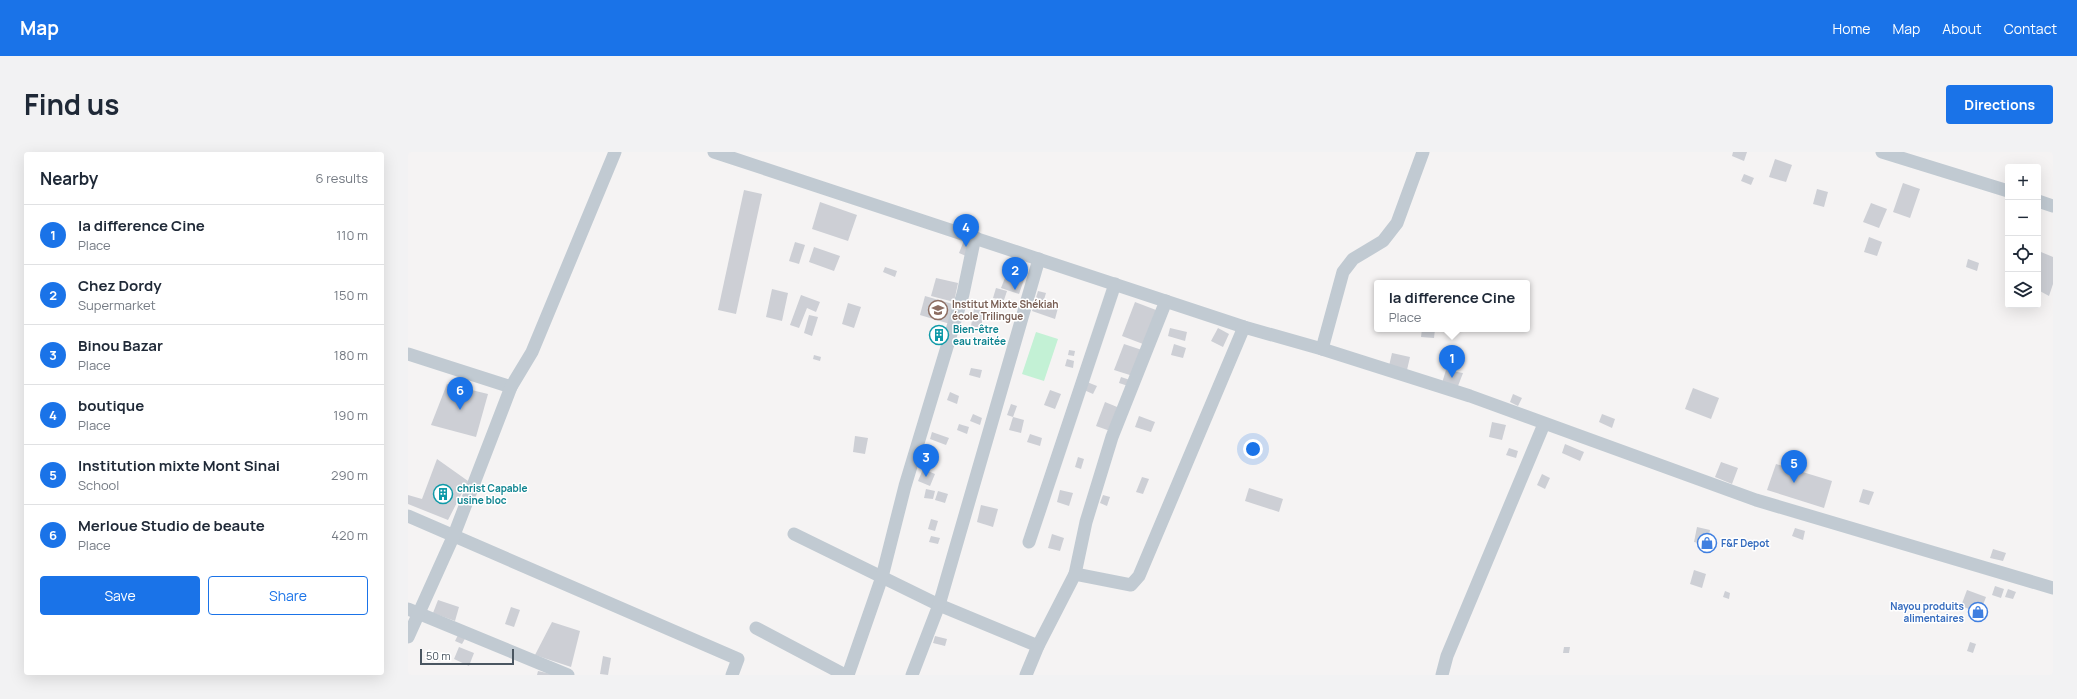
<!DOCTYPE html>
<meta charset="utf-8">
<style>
body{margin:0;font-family:Manrope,sans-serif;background:#f2f2f3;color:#1f2937}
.controls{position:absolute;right:12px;top:12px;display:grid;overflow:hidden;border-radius:4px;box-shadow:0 4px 16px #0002}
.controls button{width:36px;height:36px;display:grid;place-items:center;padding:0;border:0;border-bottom:1px solid #e0e1e3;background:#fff;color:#1f2937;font:20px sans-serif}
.scale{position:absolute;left:12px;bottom:10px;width:94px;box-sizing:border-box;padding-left:4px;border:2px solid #4a5661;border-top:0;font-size:11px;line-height:14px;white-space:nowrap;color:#4a5661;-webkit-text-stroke:3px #fff;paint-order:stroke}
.you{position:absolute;left:845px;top:297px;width:14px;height:14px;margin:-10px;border:3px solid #fff;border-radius:50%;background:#1a73e8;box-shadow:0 0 0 6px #1a73e833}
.badge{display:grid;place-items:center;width:26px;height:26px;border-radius:50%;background:#1a73e8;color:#fff;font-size:13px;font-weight:700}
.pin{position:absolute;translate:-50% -33px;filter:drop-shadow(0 1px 2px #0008)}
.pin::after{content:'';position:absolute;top:21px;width:14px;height:12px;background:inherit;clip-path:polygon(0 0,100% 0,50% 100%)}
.popup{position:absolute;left:966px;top:128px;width:156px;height:52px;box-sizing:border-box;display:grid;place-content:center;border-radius:4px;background:#fff;filter:drop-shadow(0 1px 3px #0005);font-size:13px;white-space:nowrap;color:#747a83}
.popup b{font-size:15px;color:#1f2937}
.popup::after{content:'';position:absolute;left:50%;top:100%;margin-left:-8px;border:8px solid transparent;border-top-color:#fff}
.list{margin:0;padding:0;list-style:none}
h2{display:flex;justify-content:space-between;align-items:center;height:52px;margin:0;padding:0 16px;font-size:17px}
h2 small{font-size:13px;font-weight:400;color:#747a83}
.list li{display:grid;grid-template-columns:26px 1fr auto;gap:12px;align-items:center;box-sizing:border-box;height:60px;padding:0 16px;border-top:1px solid #e0e1e3}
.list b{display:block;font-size:15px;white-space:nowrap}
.list p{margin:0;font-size:13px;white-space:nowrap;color:#747a83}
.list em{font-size:13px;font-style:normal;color:#747a83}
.actions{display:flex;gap:8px;padding:12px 16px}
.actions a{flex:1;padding:9px 0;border:1px solid #1a73e8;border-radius:4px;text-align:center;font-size:14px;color:#1a73e8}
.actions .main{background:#1a73e8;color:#fff}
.icon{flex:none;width:22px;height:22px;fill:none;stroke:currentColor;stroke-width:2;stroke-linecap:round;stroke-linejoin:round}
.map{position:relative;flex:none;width:1645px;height:523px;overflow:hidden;border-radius:4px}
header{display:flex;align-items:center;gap:24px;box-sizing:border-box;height:56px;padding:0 20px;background:#1a73e8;color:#fff}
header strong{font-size:19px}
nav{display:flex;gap:22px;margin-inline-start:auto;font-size:14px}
.intro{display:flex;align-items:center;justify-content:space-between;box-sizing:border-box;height:96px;padding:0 24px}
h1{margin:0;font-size:28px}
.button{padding:10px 18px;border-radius:4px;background:#1a73e8;color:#fff;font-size:14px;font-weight:700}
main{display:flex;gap:24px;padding:0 24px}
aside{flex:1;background:#fff;border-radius:4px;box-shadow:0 4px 16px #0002}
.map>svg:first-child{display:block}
</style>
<header>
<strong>Map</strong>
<nav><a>Home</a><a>Map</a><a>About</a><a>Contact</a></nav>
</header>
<div class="intro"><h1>Find us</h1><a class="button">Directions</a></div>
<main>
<aside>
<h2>Nearby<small>6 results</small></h2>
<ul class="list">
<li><span class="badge">1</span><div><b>la difference Cine</b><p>Place</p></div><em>110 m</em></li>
<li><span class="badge">2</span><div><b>Chez Dordy</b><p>Supermarket</p></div><em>150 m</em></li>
<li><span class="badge">3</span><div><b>Binou Bazar</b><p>Place</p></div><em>180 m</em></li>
<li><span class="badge">4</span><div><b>boutique</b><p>Place</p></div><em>190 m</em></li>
<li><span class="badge">5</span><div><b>Institution mixte Mont Sinai</b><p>School</p></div><em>290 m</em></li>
<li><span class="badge">6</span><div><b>Merloue Studio de beaute</b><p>Place</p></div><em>420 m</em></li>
</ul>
<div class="actions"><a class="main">Save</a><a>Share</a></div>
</aside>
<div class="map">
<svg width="1645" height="523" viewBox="0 0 1645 523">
<rect width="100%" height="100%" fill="#f5f3f3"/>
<path fill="#c3f1d5" d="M628 180 650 187 636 229 614 222Z"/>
<g fill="#cdcfd5">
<path d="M1325 0H1339L1336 9 1324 4Z"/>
<path d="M1367 7 1384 13 1378 30 1361 25Z"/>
<path d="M1336 22 1346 26 1343 33 1333 29Z"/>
<path d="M1495 31 1512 37 1502 66 1485 60Z"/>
<path d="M1409 37 1420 40 1416 55 1405 52Z"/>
<path d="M336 38 354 42 328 162 310 158Z"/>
<path d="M412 50 449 63 440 89 404 77Z"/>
<path d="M1463 51 1479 57 1471 76 1455 70Z"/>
<path d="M1461 85 1474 90 1469 104 1456 100Z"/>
<path d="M557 86 565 90 558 104 551 101Z"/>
<path d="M387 90 397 93 391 112 381 109Z"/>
<path d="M406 95 432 104 426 119 401 110Z"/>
<path d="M1633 100 1645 105V132L1641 144 1630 138V106Z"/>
<path d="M1560 107 1571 111 1569 119 1558 115Z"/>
<path d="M602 113 619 119 611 142 593 136Z"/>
<path d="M477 115 489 119 487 125 475 120Z"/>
<path d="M528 126 550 131 546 150 523 144Z"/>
<path d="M588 136 599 139 596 148 585 146Z"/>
<path d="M364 137 380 141 374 169 358 165Z"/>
<path d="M630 139 638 141 635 151 650 156 647 167 624 159Z"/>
<path d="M393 143 412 150 408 160 399 156 391 176 382 173Z"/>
<path d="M517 144 548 153 542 172 512 163Z"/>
<path d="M727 150 748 158 735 192 714 184Z"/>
<path d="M440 151 453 155 446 176 434 172Z"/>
<path d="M566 157 576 159 573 176 563 174Z"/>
<path d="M401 163 410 165 404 184 396 181Z"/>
<path d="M528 175 538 179 534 190 524 186Z"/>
<path d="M762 176 779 180 777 189 760 184Z"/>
<path d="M810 176 821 182 815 195 803 189Z"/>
<path d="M1014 177H1027L1026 186 1013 185Z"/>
<path d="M716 192 734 198 725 224 706 218Z"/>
<path d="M766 192 778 196 775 206 763 203Z"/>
<path d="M661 198 667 199 666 204 660 203Z"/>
<path d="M984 201 1002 205 999 218 981 214Z"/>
<path d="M406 203 413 205 412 209 405 207Z"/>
<path d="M659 207 666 209 665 216 657 214Z"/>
<path d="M563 216 574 218 572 226 561 223Z"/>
<path d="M1038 218 1055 221 1050 234 1034 231Z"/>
<path d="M713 225 725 229 723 235 711 231Z"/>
<path d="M679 230 689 234 685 242 676 238Z"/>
<path d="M39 232 80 242 68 285 23 273Z"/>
<path d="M1285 236 1311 246 1303 267 1277 257Z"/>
<path d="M642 238 653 242 647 257 636 253Z"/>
<path d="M542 240 551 244 549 252 539 248Z"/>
<path d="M1105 242 1114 246 1110 254 1102 250Z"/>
<path d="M697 250 714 257 705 280 688 274Z"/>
<path d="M603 252 609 254 605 265 599 263Z"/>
<path d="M565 262 574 266 572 273 562 269Z"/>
<path d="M1194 262 1207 267 1204 276 1191 270Z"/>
<path d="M731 264 747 270 743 280 727 275Z"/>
<path d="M605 265 616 268 613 281 601 278Z"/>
<path d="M1084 270 1098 273 1094 288 1081 285Z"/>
<path d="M551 272 561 275 559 282 549 278Z"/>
<path d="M524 280 541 286 538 293 522 287Z"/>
<path d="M622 282 634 286 632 294 619 290Z"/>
<path d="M447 284 460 286 457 302 445 300Z"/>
<path d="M1157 292 1176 300 1172 309 1154 301Z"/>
<path d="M1101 296 1110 299 1108 306 1098 303Z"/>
<path d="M670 305 676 307 673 317 667 315Z"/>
<path d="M29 307 60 329 40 368 0 352V343L14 347Z"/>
<path d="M1313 310 1330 316 1324 332 1307 325Z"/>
<path d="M1368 312 1424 329 1416 356 1359 338Z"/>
<path d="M515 317 527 322 522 334 510 329Z"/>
<path d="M1134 322 1142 326 1137 337 1129 333Z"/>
<path d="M734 325 741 327 735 342 728 340Z"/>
<path d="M841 336 875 347 871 360 837 349Z"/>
<path d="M518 337 527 339 525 347 516 346Z"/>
<path d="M1455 337 1466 340 1461 353 1451 350Z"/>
<path d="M652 338 665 341 661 354 649 350Z"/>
<path d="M530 339 540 342 537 351 527 348Z"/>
<path d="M695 343 702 345 699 354 692 351Z"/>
<path d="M573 353 590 357 585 375 569 370Z"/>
<path d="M523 367 530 369 527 379 520 377Z"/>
<path d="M1289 375 1302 378 1299 393 1286 390Z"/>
<path d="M1387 376 1397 379 1395 388 1384 384Z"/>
<path d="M644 382 656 386 652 399 640 396Z"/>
<path d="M523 384 532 386 530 392 521 390Z"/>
<path d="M1585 397 1598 401 1595 409 1582 406Z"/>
<path d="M1286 418 1298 422 1294 436 1282 432Z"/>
<path d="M1587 434 1596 437 1593 446 1584 443Z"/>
<path d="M1600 437 1608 440 1605 447 1597 445Z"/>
<path d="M1559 438 1578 445 1572 461 1553 454Z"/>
<path d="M1317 439 1322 441 1321 447 1315 445Z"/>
<path d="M30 448 51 455 47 469 25 461Z"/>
<path d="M103 455 112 458 106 475 97 472Z"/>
<path d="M144 470 172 479 163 515 127 503Z"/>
<path d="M52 479 59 483 54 492 47 489Z"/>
<path d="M527 484 539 487 537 494 525 491Z"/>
<path d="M1562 490 1568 492 1565 501 1559 499Z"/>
<path d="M51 495 66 501 61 514 46 507Z"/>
<path d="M1156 495H1162L1161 501H1155Z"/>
<path d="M195 504 203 506 200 523 192 522Z"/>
<path d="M130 519 143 522V523H129Z"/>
</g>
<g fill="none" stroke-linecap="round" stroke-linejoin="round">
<g stroke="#c1cad2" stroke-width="13">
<path d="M306 0 836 175 914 197 1062 244 1348 348 1645 436"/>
<path d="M1474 0 1600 39"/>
<path d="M1630 49 1645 54"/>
<path d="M914 197 935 120 945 107 975 89 989 71 1015 0"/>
<path d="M0 202 103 235"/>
<path d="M0 364 330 507 324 523"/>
<path d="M386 382 531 453 630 494"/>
<path d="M621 390 707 132"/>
<path d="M667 422 678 370 704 285 758 149"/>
<path d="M0 457 160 523"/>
<path d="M348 476 437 523"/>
<path d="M0 485 46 383 103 235 124 200 207 0"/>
<path d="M440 523 474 425 497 334 555 142 567 85"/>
<path d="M504 523 531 453 631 107"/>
<path d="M618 523 630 494 667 422 723 433 731 424 836 175"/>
<path d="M1034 523 1039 504 1136 272"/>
</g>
</g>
<defs>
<g id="school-ring" transform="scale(1)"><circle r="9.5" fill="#fff" stroke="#8d6e63" stroke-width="1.5"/><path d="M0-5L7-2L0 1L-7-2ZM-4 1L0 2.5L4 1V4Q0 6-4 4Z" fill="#8d6e63"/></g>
<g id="building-ring" transform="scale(1)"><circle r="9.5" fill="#fff" stroke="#0f9aa8" stroke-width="1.5"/><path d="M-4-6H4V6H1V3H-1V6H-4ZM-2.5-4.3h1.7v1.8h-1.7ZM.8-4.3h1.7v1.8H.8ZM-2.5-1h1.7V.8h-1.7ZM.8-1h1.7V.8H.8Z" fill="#0f9aa8"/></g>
<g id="shop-ring" transform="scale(1)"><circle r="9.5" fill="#fff" stroke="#3f7fe0" stroke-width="1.5"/><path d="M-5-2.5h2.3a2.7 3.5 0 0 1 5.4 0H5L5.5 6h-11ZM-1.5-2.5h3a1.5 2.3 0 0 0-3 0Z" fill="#3f7fe0"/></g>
</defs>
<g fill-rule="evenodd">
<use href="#school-ring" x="530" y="158"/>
<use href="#building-ring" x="531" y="183"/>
<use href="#building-ring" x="35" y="342"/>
<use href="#shop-ring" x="1299" y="391"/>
<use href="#shop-ring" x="1570" y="460"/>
</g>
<g text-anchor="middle" stroke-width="3" stroke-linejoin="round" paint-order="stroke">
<g font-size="10" font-weight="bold" fill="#785e54" stroke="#fff" text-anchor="start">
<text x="544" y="156">Institut Mixte Shékiah<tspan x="544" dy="12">école Trilingue</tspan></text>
</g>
<g font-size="10" font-weight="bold" fill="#0d838f" stroke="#fff" text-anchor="start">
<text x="545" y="181">Bien-être<tspan x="545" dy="12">eau traitée</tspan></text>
<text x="49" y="340">christ Capable<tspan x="49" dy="12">usine bloc</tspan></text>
</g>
<g font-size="10" font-weight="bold" fill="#366cbe" stroke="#fff" text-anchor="start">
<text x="1313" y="395">F&amp;F Depot</text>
<text x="1556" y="458" text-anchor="end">Nayou produits<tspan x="1556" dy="12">alimentaires</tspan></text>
</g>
</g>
</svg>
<div class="controls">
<button>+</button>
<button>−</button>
<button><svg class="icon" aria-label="locate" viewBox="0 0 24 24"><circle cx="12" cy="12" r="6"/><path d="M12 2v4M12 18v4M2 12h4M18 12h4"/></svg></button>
<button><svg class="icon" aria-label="layers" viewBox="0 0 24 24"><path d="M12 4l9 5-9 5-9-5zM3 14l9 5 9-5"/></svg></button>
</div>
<div class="scale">50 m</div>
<div class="you"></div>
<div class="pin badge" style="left:1044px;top:226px">1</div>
<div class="popup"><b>la difference Cine</b>Place</div>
<div class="pin badge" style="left:607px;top:138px">2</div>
<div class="pin badge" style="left:518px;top:325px">3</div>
<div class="pin badge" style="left:558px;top:95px">4</div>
<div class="pin badge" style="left:1386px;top:331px">5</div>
<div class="pin badge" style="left:52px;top:258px">6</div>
</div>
</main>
